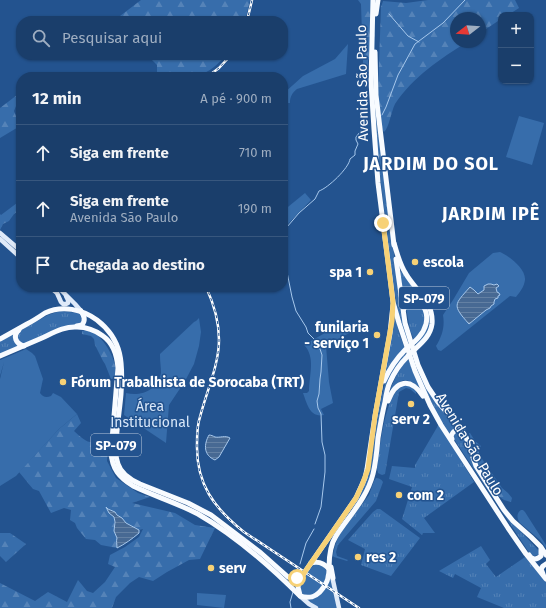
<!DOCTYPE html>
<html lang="pt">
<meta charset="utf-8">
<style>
body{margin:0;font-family:"Fira Sans",sans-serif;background:#274973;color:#f1f3f6}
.controls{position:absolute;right:12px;top:12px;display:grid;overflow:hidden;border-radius:8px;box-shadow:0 1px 3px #0004}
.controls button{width:36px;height:36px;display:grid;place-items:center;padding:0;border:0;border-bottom:1px solid #38577e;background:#1a3e6b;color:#f1f3f6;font:20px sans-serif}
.compass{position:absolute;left:450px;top:12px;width:36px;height:36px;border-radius:50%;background:#1a3e6b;box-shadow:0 1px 3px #0004;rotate:253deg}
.stop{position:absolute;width:12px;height:12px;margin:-9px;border:3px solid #f7d176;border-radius:50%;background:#fff}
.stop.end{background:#f7d176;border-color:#fff;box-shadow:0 1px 4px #0008}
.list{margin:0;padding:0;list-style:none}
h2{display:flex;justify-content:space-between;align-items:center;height:52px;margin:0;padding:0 16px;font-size:17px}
h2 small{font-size:13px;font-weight:400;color:#9faec1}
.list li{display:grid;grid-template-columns:26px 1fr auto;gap:12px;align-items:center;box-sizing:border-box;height:56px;padding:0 16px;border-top:1px solid #38577e}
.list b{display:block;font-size:15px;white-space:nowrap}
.list p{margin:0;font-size:13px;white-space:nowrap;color:#9faec1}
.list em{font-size:13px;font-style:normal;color:#9faec1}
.icon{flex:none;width:22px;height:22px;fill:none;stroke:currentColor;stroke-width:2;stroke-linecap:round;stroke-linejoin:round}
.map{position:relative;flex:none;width:546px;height:608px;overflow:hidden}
.search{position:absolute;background:#1a3e6b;box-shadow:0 1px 3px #0004;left:16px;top:16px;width:272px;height:44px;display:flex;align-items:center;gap:10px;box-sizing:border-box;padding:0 14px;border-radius:16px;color:#9faec1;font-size:15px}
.panel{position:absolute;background:#1a3e6b;box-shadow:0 1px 3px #0004;left:16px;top:72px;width:272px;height:220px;border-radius:16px}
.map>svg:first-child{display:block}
</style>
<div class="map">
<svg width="546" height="608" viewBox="0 0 546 608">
<defs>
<pattern id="grass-tufts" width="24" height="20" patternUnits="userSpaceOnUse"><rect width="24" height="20" fill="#376dab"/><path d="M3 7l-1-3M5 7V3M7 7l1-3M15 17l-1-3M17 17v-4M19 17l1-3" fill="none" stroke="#5583b8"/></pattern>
<pattern id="forest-firs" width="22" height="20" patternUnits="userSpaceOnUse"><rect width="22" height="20" fill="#376dab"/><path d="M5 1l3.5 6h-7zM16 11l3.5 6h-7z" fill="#5583b8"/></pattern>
<pattern id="water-rules" width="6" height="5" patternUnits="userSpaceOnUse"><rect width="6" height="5" fill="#476993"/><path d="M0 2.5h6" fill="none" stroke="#6380a3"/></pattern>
</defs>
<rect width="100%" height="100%" fill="#23538f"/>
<g fill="url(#grass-tufts)">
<path d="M374 0 375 10 374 99 397 277 410 345 408 346 400 322 394 290 378 158 373 95Z"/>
<path d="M400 272H402L429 308 430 323 428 332 417 347 416 343 424 333 425 305 422 301 419 299 404 303Z"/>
<path d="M418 301 425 313 423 329 414 340 410 330 406 307 409 302Z"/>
<path d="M60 311 78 313 81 314C82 318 83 320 80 324L24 344 18 341V332L48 315Z"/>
<path d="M395 316 399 333 405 349 384 378Z"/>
<path d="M13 334V337L20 346 0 354V341Z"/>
<path d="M405 352 406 355 393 372 373 466 368 484 355 508 353 507 362 491 368 477 380 403 385 383 392 370Z"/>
<path d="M408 359 423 391C405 373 397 379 387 400 392 384 397 371 408 359Z"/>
<path d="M414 364 460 429H454L450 432 449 435 436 412Z"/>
<path d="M406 385 413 387 416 392V394L410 389 406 388 399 392 385 474 382 475 378 473 377 468C380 447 384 404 398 389 400 386 403 386 406 385Z"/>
<path d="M439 424 474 482 424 518 435 533H423L422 535 402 519 412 487 389 479 392 466 415 468V465Z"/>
<path d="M458 431 463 435 473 464 509 519 540 552 538 555 534 556 530 554 454 439 453 435 454 433Z"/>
<path d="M376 478C379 478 381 479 383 482L376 501 338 545 336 552 337 556 348 560 347 561 334 557 333 556C334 548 336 541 340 534L369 495 374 481Z"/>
<path d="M377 509H380L420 538 391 576 361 565 365 549 348 540 373 512Z"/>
<path d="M481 546 490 560 486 564 496 577 525 557 546 582V608H504L477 597 481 588 455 574 453 578 439 571Z"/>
</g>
<g fill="url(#forest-firs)">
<path d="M141 0H250L245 21H123L120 16Z"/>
<path d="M358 0H372L370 58 368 60V81L367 82 364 81 362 78 363 62 361 4Z"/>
<path d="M428 0H515L519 8 508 15H501V19L480 33V18H456V42H467C440 59 413 77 395 104 391 112 389 128 384 132L382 129 378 92 381 7 383 1 406 3Z"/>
<path d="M132 55H226C222 60 211 71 204 73 197 76 193 70 187 77H158L157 73V65L152 60 147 57 139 59 134 58Z"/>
<path d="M21 92V102L16 106 14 111 20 126 0 138V108Z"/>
<path d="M21 200V209L14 214 9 221 3 224 0 230V214L1 215Z"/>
<path d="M88 330C101 334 112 352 115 365 116 369 115 374 115 378L111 379 105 364 103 361 95 345 94 339 91 336 82 334V331Z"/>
<path d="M77 414 81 423 74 431C88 444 88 443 108 442L107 461 116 478 138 493 150 497 132 503 175 513 195 525 215 528 200 559 189 560 167 572 153 581 139 577 130 583 116 597 112 608H0V583L35 601 48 592 67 602 78 580 87 591 93 593 105 582 115 567 108 564 110 555 125 547 139 537 143 529 139 530 126 523 115 512 107 508 114 517V531L117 538V548L101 545 95 540 86 539 77 528 75 523 70 520 71 510 64 508 51 513 39 491 33 489 19 472 59 429Z"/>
<path d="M469 433H470L475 441 481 446 478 450 480 456 502 488 508 493 512 498 511 502 504 500 496 494 495 487 492 481 486 476 480 468 476 459Z"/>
<path d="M0 533H10L26 544 6 562 0 556Z"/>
</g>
<g fill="#376dab">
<path d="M348 44 346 74 297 89C292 93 290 97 290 103H283V94L303 76 335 59Z"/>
<path d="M519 116 544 123 532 165 506 157Z"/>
<path d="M305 193 311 200 286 226 283 227V211Z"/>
<path d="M500 252C509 256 526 269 525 280 524 287 520 292 516 297L510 296 445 348 441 351 438 350 436 346C442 336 445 327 443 315L453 300 469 273 493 253Z"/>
<path d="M199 318 201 332 199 346 194 364 185 381 169 405 166 443 124 415 126 393C141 397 158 390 161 373 161 367 160 362 160 356V354L194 322 196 321Z"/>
<path d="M344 322 351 332 326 346 329 382 333 403 321 409 324 415C310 418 307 404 303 393H307L309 391C309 376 316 357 304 345Z"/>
<path d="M26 349 32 353 35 356 43 379 40 393C43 397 46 398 51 396L53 393 61 397 77 414 59 429 16 476 0 486V379L4 362 0 376V360Z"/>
<path d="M521 510H523L525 512 546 545V548L540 540 520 523C517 519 516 513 521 510Z"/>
<path d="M314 565C329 564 328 574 323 584 322 587 320 590 318 592 317 594 315 595 313 596 310 596 306 596 303 594 300 593 299 586 300 583 302 578 310 568 314 565Z"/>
<path d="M330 577 337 608H319L306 600C320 600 326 589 330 577Z"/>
<path d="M197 593 226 595 224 608 197 605Z"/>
</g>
<g fill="url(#water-rules)" stroke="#a7c8ec">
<path d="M488 284H491L494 285 497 284 499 286 496 288 497 292 499 293 500 295 498 296V298L495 299 494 302V304L491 306 490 308 486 310 469 324C452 305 454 305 470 287L474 290 478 294 484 290V286Z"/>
<path d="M209 435C211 435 213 436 215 437 220 438 225 435 230 438L219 457 215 460C203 455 204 444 209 435Z"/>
<path d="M106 507 108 509 115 512 117 515 122 518 126 523 139 530V533C132 539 125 544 117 548 117 544 116 541 117 538L114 531 115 522 114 517 109 513Z"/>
</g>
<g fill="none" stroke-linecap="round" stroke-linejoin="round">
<g stroke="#a7c8ec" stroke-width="1">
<path d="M389 14 408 36 419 42"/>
<path d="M382 115 386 107 398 75 415 44 443 23 465 0"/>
<path d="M283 229 287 227 299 213 315 199 319 191C328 188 349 168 350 159L355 155V151L358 144 356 140V137L364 127"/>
<path d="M283 255 287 264V272L292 297 296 311 306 327 308 333 316 341 320 349 322 355 321 372 320 379 319 394 317 401 318 408 321 414 322 442 325 455V472L321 507 315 524"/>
<path d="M300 564 306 543 314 529"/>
<path d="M291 608 290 602 293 592"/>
</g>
<g stroke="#dfeaf9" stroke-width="4.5">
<path d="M0 233 21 251"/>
<path d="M0 239 21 258"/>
<path d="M50 287 57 293 61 302 63 304H66L68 303V300L66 296"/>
<path d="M58 287 75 304 81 311"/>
<path d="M332 576 339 608"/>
<path d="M300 596 309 604 316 608"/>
</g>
<g stroke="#f8fbff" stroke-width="5">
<path d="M373 0 371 82 374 129 378 183 390 277 393 302 399 323 415 371 430 405 441 425 508 528 526 554 546 579"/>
<path d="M376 14 378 0"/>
<path d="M375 52 376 95 394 245"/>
<path d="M396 259 405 323 418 365 428 387 438 402 457 424 463 431 466 437 476 466 504 510 513 521 531 537 541 547 546 555"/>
<path d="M77 326 82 325C86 320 84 316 81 311"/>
<path d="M19 330C12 336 16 344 24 346"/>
<path d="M0 339C9 334 18 329 27 324 33 321 39 317 45 313 62 305 82 309 97 320 123 340 123 364 121 394 120 406 118 419 117 431 116 442 114 453 118 464 121 474 131 480 140 484L188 503 211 515 261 553 288 577 294 578 302 576"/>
<path d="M0 356C14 350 28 344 42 338 53 333 65 326 77 327 87 327 95 330 103 336 113 343 117 356 118 368L111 452C112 469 119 477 133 486 154 496 177 503 198 514 236 536 269 565 300 596 310 599 317 597 323 588 325 585 328 581 328 577 329 574 329 571 329 568 329 558 330 545 336 536 349 516 367 498 373 474 376 462 377 450 378 438 380 426 382 414 385 402 386 395 387 388 390 382 394 373 400 364 407 357 417 346 430 339 432 324 434 302 416 291 406 274 400 265 397 254 394 243"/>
<path d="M384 381C389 370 396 359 405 350 413 343 423 336 426 324 431 302 407 289 404 309"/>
<path d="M388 401C396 380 410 377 423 396"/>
<path d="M452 439 451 436C453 431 455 430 460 430L463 433"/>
<path d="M529 555C532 560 537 560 541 556V549"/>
<path d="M311 563C318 561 324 563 329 569"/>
<path d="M331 567 333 578"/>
<path d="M543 574 541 569 543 566 546 564"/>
<path d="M300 595 298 587 300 579 356 498 365 478 367 469 375 416 390 333 393 305"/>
</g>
<g stroke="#fff" stroke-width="2.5">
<g id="rail">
<path d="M247 21 252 0"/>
<path d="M207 77 219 68 231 55"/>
<path d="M206 287C214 304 219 321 219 340 219 365 206 393 200 417 197 425 197 435 197 444 196 484 214 508 244 532L359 608"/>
</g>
</g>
<use href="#rail" stroke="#23538f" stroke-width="1" stroke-dasharray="3" stroke-linecap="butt"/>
</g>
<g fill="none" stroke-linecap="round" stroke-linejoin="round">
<path stroke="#f7d176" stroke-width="5" d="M297 578 302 576 356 498 362 485 368 469 375 416 388 343 392 321 393 302 383 223"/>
</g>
<g fill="#f7d176" stroke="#23538f" stroke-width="1.5">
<circle cx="415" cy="262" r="4"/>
<circle cx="370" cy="272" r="4"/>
<circle cx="377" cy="335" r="4"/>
<circle cx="63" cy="382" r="4"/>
<circle cx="411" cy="404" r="4"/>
<circle cx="399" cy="495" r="4"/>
<circle cx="358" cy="557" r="4"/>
<circle cx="211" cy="568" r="4"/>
</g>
<g text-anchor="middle" stroke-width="3" stroke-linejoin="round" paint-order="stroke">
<g fill="#23538f" stroke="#bdcbdd" stroke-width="1">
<rect x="399" y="287" width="50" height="22" rx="3"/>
<rect x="91" y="434" width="50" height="22" rx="3"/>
</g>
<g font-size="13" font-weight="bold" fill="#fff">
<text x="424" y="303">SP-079</text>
<text x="116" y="450">SP-079</text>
</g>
<g font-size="14" fill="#fff" stroke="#23538f">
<text transform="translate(362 83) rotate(-91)" y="5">Avenida São Paulo</text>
<text transform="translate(470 444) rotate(59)" y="5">Avenida São Paulo</text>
</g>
<g font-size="14" font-weight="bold" fill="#fff" stroke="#23538f" text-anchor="start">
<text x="423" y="267">escola</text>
<text x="362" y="277" text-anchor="end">spa 1</text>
<text x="369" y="332" text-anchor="end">funilaria<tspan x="369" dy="16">- serviço 1</tspan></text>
<text x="71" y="387">Fórum Trabalhista de Sorocaba (TRT)</text>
<text x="411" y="424" text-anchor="middle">serv 2</text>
<text x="407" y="500">com 2</text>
<text x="366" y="562">res 2</text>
<text x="219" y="573">serv</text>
</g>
<g font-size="14" fill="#d8e7f9" stroke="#23538f">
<text x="150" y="411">Área<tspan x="150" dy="16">Institucional</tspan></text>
</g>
<g font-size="18" font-weight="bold" letter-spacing="1" fill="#fff" stroke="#23538f">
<text x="431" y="170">JARDIM DO SOL</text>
<text x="491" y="220">JARDIM IPÊ</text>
</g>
</g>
</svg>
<div class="controls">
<button>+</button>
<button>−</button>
</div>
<svg class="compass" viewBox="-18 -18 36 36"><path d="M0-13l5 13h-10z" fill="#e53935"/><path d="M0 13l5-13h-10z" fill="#9faec1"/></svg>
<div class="stop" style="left:297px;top:578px"></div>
<div class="stop end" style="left:383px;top:223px"></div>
<div class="search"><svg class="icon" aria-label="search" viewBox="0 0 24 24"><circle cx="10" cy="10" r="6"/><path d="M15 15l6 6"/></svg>Pesquisar aqui</div>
<section class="panel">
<h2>12 min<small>A pé · 900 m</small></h2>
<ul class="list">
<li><svg class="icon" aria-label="ahead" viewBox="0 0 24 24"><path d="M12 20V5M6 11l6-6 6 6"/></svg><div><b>Siga em frente</b></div><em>710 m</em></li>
<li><svg class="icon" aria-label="ahead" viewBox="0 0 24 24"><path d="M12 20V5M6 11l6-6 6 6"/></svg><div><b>Siga em frente</b><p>Avenida São Paulo</p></div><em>190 m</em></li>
<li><svg class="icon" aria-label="arrive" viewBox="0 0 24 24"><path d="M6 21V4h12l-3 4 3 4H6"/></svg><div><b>Chegada ao destino</b></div></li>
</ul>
</section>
</div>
